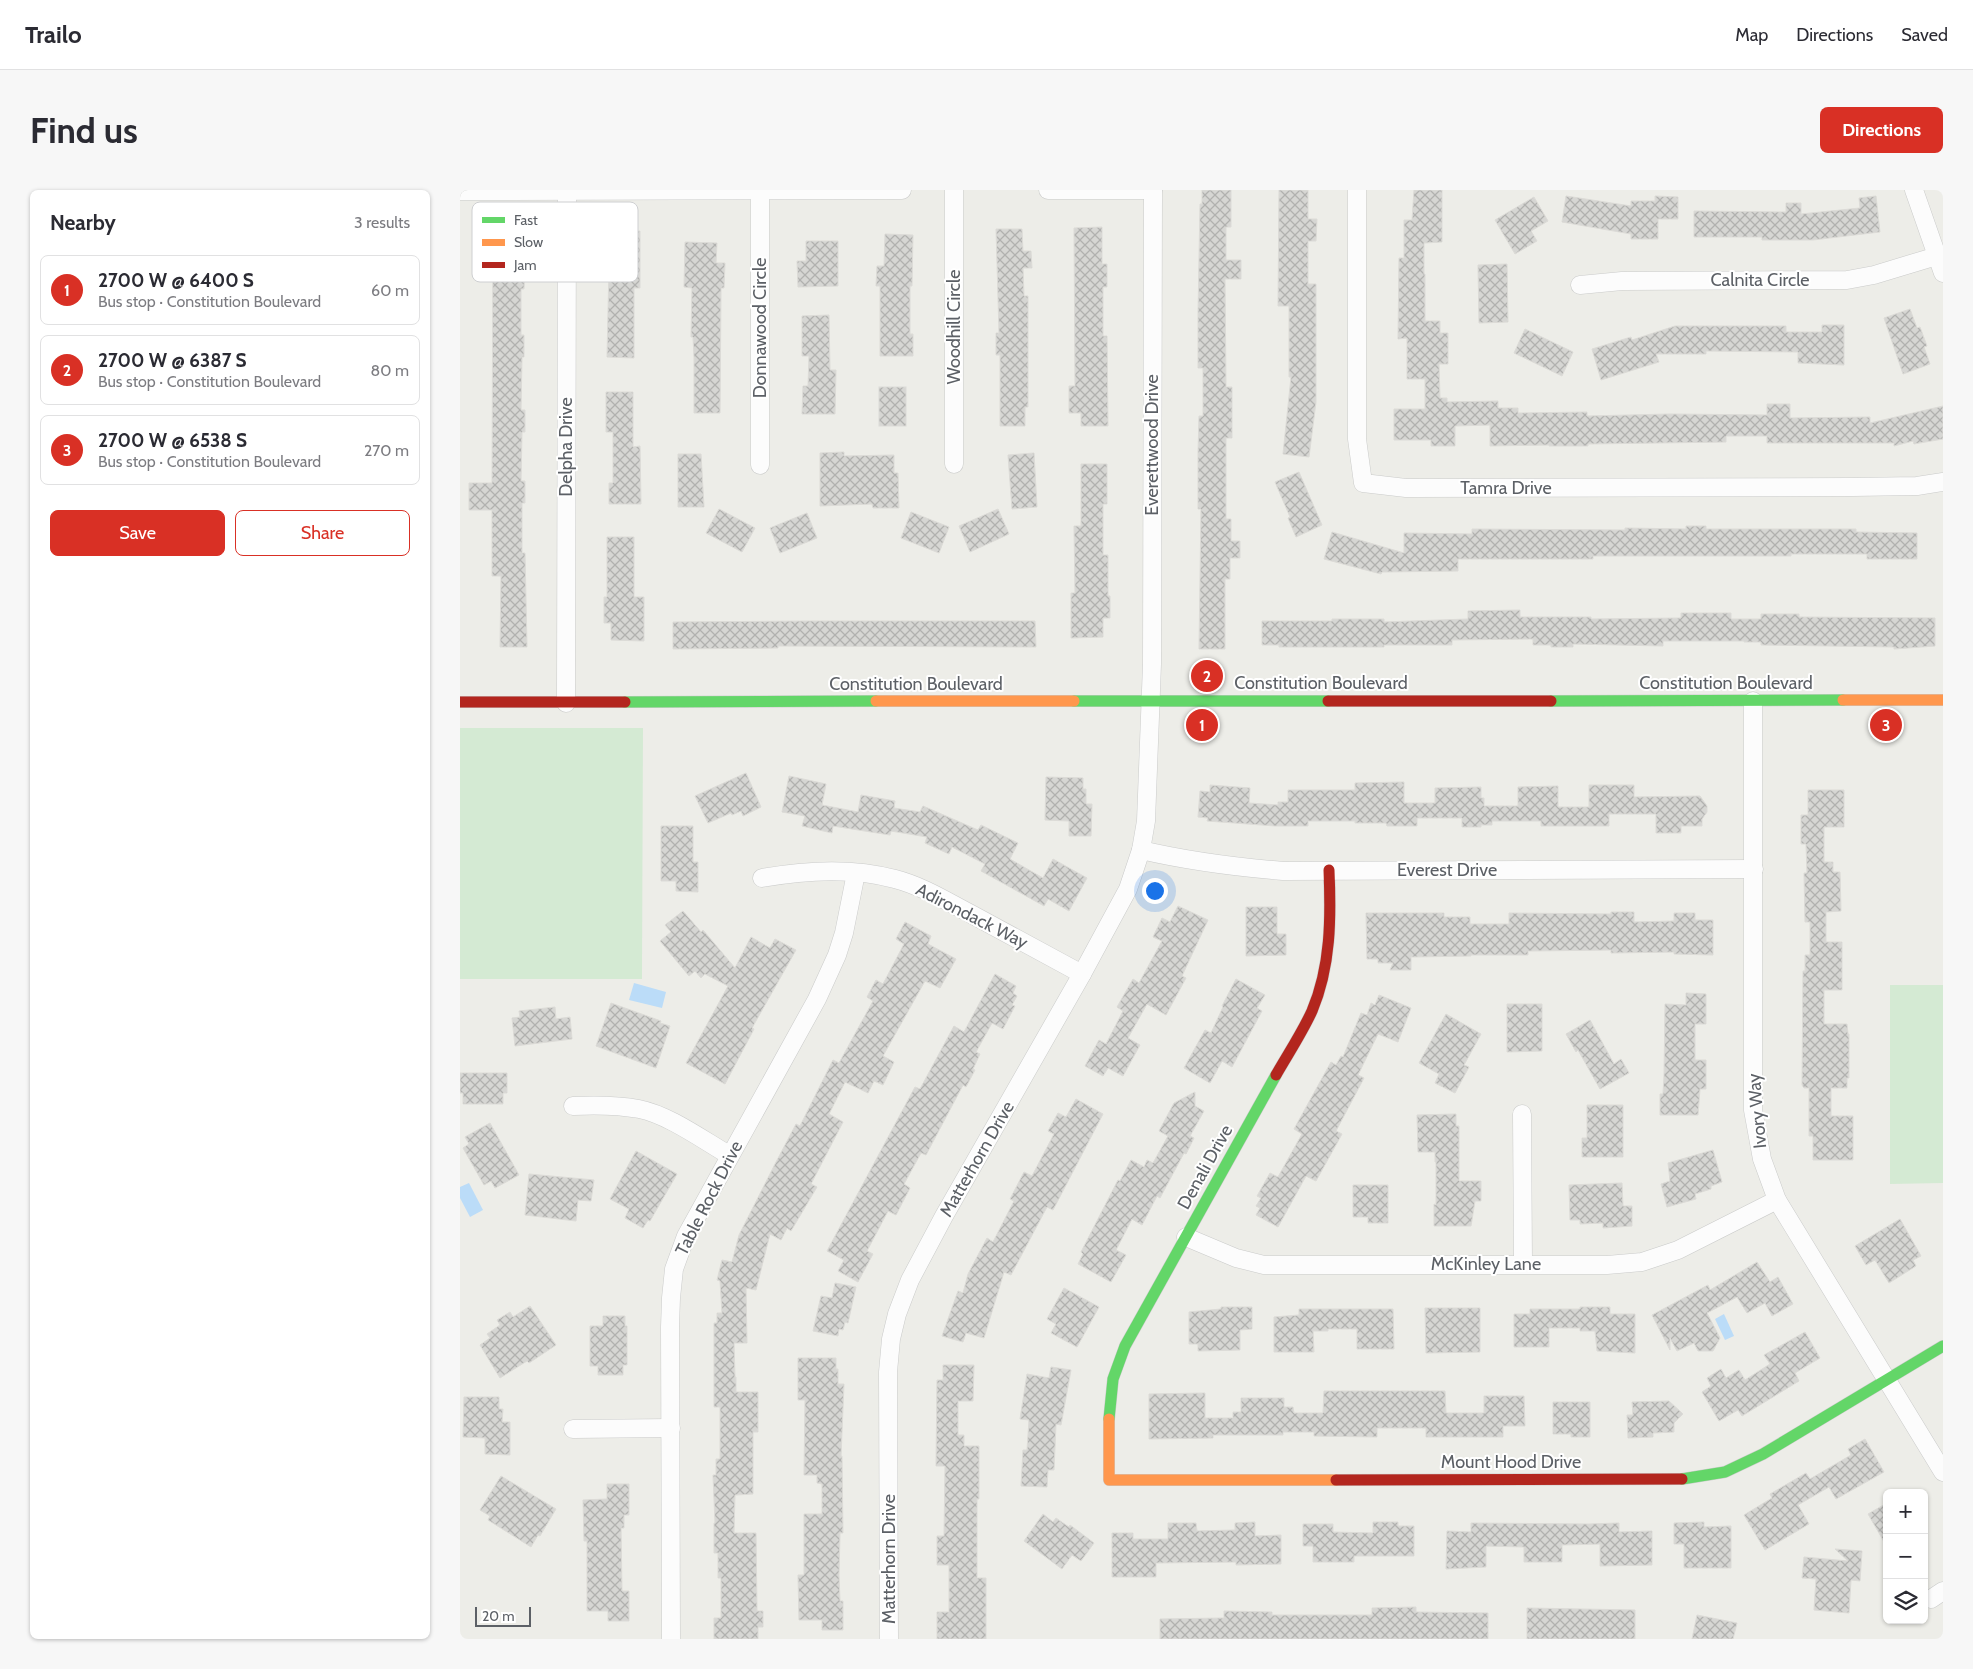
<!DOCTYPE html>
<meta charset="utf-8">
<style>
body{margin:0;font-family:Cabin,sans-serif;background:#f7f7f7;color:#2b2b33}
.controls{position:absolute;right:15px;bottom:15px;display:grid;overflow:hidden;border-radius:8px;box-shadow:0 1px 4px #0004}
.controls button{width:45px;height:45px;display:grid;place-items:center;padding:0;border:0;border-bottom:1px solid #e1e1e2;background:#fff;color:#2b2b33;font:25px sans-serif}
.scale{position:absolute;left:15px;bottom:12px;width:56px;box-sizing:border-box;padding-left:5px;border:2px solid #5c6066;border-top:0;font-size:14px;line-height:18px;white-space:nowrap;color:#5c6066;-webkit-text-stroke:4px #fff;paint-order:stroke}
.you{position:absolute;left:694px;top:700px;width:18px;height:18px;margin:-12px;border:4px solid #fff;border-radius:50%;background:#1a73e8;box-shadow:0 0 0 8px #1a73e833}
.badge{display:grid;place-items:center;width:32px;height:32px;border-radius:50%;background:#d93025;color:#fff;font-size:16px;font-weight:700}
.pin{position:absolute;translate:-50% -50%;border:2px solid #fff;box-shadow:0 1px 5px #0006}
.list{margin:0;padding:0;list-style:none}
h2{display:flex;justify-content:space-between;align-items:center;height:65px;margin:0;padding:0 20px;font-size:21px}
h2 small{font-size:16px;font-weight:400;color:#7c7c81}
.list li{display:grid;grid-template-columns:32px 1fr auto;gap:15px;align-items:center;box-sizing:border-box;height:70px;margin:0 10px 10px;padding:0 10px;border:1px solid #e1e1e2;border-radius:8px}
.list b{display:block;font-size:19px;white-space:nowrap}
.list p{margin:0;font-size:16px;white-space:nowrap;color:#7c7c81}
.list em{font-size:16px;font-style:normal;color:#7c7c81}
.actions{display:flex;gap:10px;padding:15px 20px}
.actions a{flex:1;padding:11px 0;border:1px solid #d93025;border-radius:8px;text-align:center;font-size:18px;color:#d93025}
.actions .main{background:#d93025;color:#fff}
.icon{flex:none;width:28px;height:28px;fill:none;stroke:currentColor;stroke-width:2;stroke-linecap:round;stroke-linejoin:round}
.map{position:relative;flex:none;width:1483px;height:1449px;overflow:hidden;border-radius:8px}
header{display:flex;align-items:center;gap:30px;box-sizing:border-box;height:70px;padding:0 25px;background:#fff;border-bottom:1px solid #e1e1e2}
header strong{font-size:24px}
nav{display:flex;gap:28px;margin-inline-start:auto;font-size:18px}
.intro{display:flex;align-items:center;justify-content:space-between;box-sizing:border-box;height:120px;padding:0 30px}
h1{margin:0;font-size:35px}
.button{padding:12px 22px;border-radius:8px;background:#d93025;color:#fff;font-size:18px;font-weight:700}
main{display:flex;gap:30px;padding:0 30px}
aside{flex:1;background:#fff;border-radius:8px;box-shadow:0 1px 4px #0004}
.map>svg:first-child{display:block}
</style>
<header>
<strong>Trailo</strong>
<nav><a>Map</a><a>Directions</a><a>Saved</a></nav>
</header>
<div class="intro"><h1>Find us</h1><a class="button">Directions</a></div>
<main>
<aside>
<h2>Nearby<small>3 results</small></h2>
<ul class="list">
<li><span class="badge">1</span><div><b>2700 W @ 6400 S</b><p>Bus stop · Constitution Boulevard</p></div><em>60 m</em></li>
<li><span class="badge">2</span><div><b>2700 W @ 6387 S</b><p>Bus stop · Constitution Boulevard</p></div><em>80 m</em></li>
<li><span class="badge">3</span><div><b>2700 W @ 6538 S</b><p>Bus stop · Constitution Boulevard</p></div><em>270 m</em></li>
</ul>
<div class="actions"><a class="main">Save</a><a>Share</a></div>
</aside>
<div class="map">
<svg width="1483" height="1449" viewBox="0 0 1483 1449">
<defs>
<pattern id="building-cross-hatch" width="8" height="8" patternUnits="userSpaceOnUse" patternTransform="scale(1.25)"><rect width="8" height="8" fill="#d6d6d3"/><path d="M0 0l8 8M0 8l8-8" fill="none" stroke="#b1b1af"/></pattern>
</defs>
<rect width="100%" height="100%" fill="#edede8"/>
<g fill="#d4ead3">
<path d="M0 538H183L182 789H0Z"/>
<path d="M1430 795H1483V993L1430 994Z"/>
</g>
<g fill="#bbdcf8">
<path d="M174 793 206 802 202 818 169 810Z"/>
<path d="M9 993 23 1020 10 1027 0 1008V997Z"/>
<path d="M1264 1124 1274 1146 1265 1150 1255 1129Z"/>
</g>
<g fill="url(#building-cross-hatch)" stroke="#dcdbd7">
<path d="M742 0H771V37H766V70H781V89H765L766 197H772V248H766V329H771V351H780V368H770V389H765V459H739L741 319H738V263L739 226H743V178H738V123L740 14H742Z"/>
<path d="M819 0H848V29H857L856 51H848V94H856V212L849 267 823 264 831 187H829V116H818Z"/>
<path d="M954 0H982V52L964 53V84H965V131H980V143H988V174H979L980 208H987V212L1038 211V218H1058V223L1127 222V226L1210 224 1307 225V214H1330V228L1410 227V233L1483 216V249L1454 254 1453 251 1434 256V253H1307V246H1266V252L1128 254V256H1089V255L1030 256V235L995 236V256H971V250H934V219H965V189H947V148L938 149 939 68H944V30H952Z"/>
<path d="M1106 6 1171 16V11H1195V6L1218 7V29H1198V49H1171V44L1102 32Z"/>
<path d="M1416 6 1420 42 1353 50H1302V47H1234V21L1326 22V13H1341V24L1400 18 1399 8Z"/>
<path d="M1074 7 1088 31 1071 41 1077 51 1055 64 1035 30Z"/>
<path d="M642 37V74H647V97H643V146H647L648 236H621V223H609V196H615L614 38Z"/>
<path d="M536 39H562L563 61H571L572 78H563L564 106H568V217H565V236H540V165H536V143H539Z"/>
<path d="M33 40H61V76H65L64 99H61V145H64V167H62L61 220H65V242H62L61 291H65V313H62V363H65L67 457H40L41 386H32V320H9V293H32Z"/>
<path d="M153 41H180V98H174V168L147 167 149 77H153Z"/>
<path d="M425 44 453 45 452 96H450V144H453V166H420V96H416L417 76H424Z"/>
<path d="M346 51H378V96L338 97 337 71H346Z"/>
<path d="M225 52 257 53 256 73H265L264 98H261L260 223H234V167L233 147H231L232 98 224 97Z"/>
<path d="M1047 74 1048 132 1019 133 1018 75Z"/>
<path d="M1450 119 1457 138 1460 137 1467 156 1464 157 1470 174 1443 184 1424 128Z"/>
<path d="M369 125 370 180H376L375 224H342L343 196H348L349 166H342V126Z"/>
<path d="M1362 135H1384V175L1338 173V162L1246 161V164H1196L1199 172 1141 190 1132 159 1171 147 1172 150 1215 136H1326V142H1362Z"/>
<path d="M1065 139 1113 162 1102 186 1054 163Z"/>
<rect x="419" y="197" width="27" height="39"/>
<path d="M146 202H173V257L180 256 181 314H149V293H153V242H146Z"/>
<path d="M384 262V266L434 265V283H438L439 318H413L412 314 360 316V263Z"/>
<path d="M574 263 577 317 552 319 548 265Z"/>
<path d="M218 264H241L244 317H218Z"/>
<path d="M621 274H647V314H643V365H648V406H650V428H643V447L611 448V403H615L614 336H621Z"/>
<path d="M839 282 862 335 836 347 828 328 830 327 815 292Z"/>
<path d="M259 319 295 338 282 362 246 343Z"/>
<path d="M538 319 549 344 510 362 499 336Z"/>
<path d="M451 322 489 337 479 363 441 348Z"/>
<path d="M347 323 357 348 320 363 310 338Z"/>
<path d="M1226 336H1246V339H1396V342L1457 343V369H1407V364H1331V366H1133V369H998V381L922 382 921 384 864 369 872 342 944 363V343L1012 344V339L1165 340V338L1226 339Z"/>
<path d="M147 347H174V407H184V451L151 450V433H144V407H147Z"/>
<path d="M1060 420V427H1131V429L1221 428V423H1271V429H1301V424H1339V427L1475 428V456L1434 459V457L1301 455V452H1284V451H1203V456L1113 454V457H1091V455H1073V449L992 450V455H924V457H819V455H802V431H872V429H924V432L1008 429V421Z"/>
<path d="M350 431H575L576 457 318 456V458L213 459V432Z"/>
<path d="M286 583 301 617 283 626 281 621 272 625 271 623 248 633 235 606Z"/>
<path d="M329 586 366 594 362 615 398 622 401 605 435 611 434 618 460 622 463 616 518 640 521 635 558 653 550 669 583 688 593 669 627 688 609 721 588 709 584 716 521 681 525 674 492 657 489 664 465 653 467 647 431 641 430 645 373 636 372 643 342 636 345 626 322 622Z"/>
<path d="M586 587 623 588V599H626V614H632L631 646H609V631L585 630Z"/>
<path d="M944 592V613H975V598L1021 597V608H1024V616H1058V597L1098 596V617H1129V595H1174V607L1240 606 1247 616V622L1242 629V636H1221V643H1196V624H1149V636H1081V631H1032V635H1021V637H1002V628H957V636H927L926 633H895V631H848V636H815L747 631 748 628 738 627 740 601 750 602V595L790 598 789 613 818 615V612H828V600H895V593Z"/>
<path d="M1348 600H1384V637H1364V672H1373V682H1380L1381 721 1366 722V752H1382V800H1364V834H1387L1388 844H1389V888H1387V898H1371V926H1393V970H1353V946H1349V898H1344L1342 895 1343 781H1345V765H1350V732H1345L1344 683H1347L1346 654H1341V625H1348Z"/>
<path d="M201 636H233V672H238V702L216 701V691H201Z"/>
<path d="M718 716 748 730 722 786 726 788 706 825 687 814 668 848 680 855 663 886 648 878 643 886 625 876 639 850 646 854 663 821 657 817 673 789 679 793 702 751 693 747 702 728 710 732Z"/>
<path d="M786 717H817V744H826V765L786 766Z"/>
<path d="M223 721 241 742 243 740 275 778 291 747 310 758 315 749 336 760 292 838 294 839 265 894 226 873 268 796 245 784 241 788 235 781 229 786 200 751 211 742 205 735Z"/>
<path d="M1151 722H1174V732L1214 731V723H1235V730H1253V765L1214 764V762L1151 763V760L1068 761V765H1011V766L951 767V780H930L933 773H918V769H907L906 723H984V727H1010V734H1049V723L1151 724Z"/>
<path d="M445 732 471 746 468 754 496 769 480 798 465 791 423 866 434 872 423 895 414 891 408 903 385 892 369 924 383 932 351 994 357 997 331 1041 327 1038 321 1050 310 1044 296 1100 286 1098 287 1153H274L275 1187H276V1202H298V1242H293V1304L275 1305 274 1343H296L297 1421H303V1437H298V1449H254V1428H261V1388H258V1363H254V1333H255L253 1285H256V1269H260V1217H254V1133H257V1123H262L260 1091 257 1090 262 1070 272 1072 279 1045 315 974 336 934 340 936 373 870 379 873 413 811 407 807 416 790 423 794 444 754 436 749Z"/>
<path d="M535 784 556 796 553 803 557 806 552 815 555 816 543 839 532 833 516 862 520 864 513 879 515 880 506 897 503 895 466 965 461 963 444 994 450 998 436 1025 428 1021 407 1061 413 1064 398 1092 378 1081 384 1070 367 1061 455 897 460 899 494 836 504 842Z"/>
<path d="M776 789 805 805 797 818 802 821 772 877 762 871 750 893 724 878 745 840 751 843 763 817 762 816Z"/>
<path d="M1226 803 1246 804V834H1235V870H1246V899H1240L1238 925H1200V904H1203L1204 886 1205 814 1226 815Z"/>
<path d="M919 805 951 818 938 852 918 844 898 885 904 888 876 941 882 944 856 991 846 986 818 1037 796 1025 800 1018 796 1016 801 1008 797 1006 810 983 818 987 842 944 834 939 871 872 876 875 881 866 883 867 901 823 907 825 911 813 915 815Z"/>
<path d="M151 813 201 831 200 833 210 836 196 878 136 856Z"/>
<path d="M1047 814H1082V861L1047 862Z"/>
<path d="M95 817 96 829 110 827 112 849 55 856 52 828 60 827 59 821Z"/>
<path d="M986 824 1021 844 1004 875 1009 877 995 903 975 893 979 884 959 873Z"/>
<path d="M1130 830 1154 874 1161 869 1169 883 1140 899 1118 860 1116 862 1106 844Z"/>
<path d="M0 883H47V903H43V914H3V903H0Z"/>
<path d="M735 902V916L744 921 730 946 734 948 726 964 724 963 700 1008 697 1006 682 1035 672 1029 656 1060 666 1065 651 1092 618 1074 623 1064 621 1062 658 990 660 991 671 970 684 977 687 970 693 973 708 946 699 941 714 913Z"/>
<path d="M616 909 643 924 593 1020 587 1017 551 1085 544 1082 524 1148 506 1143 503 1152 482 1146 498 1101 503 1103 508 1084 527 1048 533 1052 554 1011 550 1009 564 982 572 986 594 944 588 941 598 923 606 927Z"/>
<path d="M1127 915H1163V967H1122V948H1127Z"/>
<path d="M996 924V936H999V991H1021V1011H1015L1011 1036H974V1014L976 1015V972H975V962H958L957 925Z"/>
<path d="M30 933 59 985 35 998 31 991 24 995 3 958 9 954 5 947Z"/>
<path d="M1253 960 1262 992 1251 996V999L1235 1004 1236 1009 1207 1017 1201 994 1210 991 1208 973Z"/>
<path d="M176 961 217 984 190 1031 188 1030 183 1038 165 1028 169 1019 150 1009Z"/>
<path d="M69 984 134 990 131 1011 118 1010 116 1031 65 1025Z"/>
<path d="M1162 993 1163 1016H1172V1036L1143 1038V1033L1120 1034V1030H1110L1109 995Z"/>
<path d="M893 995H928V1033H908V1027H893Z"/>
<path d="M1440 1029 1461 1066 1453 1070 1456 1076 1429 1093 1415 1070 1406 1075 1395 1056Z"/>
<path d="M1297 1072 1310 1092 1318 1087 1333 1114 1312 1126 1305 1113 1287 1123 1277 1107 1247 1123 1260 1148 1253 1161H1238L1234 1153 1217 1161 1210 1148V1160L1192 1125 1248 1095 1250 1100Z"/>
<path d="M375 1093 396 1097 388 1133 385 1132 383 1140 379 1139 378 1146 353 1141 361 1106 372 1108Z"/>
<path d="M604 1098 639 1117 617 1157 591 1143 596 1134 587 1129Z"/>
<path d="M70 1116 96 1155 69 1173 67 1171 40 1188 20 1155 30 1148 27 1144 40 1135 37 1130 50 1122 53 1127Z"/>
<path d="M761 1117H792V1139L780 1140V1160L738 1161V1154H729V1122L761 1119Z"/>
<path d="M1120 1117H1150V1124H1175V1163L1137 1161 1135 1141H1120V1138H1089V1157H1054V1124H1070V1119H1120Z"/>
<path d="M965 1118H1020V1162L966 1163Z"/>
<path d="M839 1119H933L934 1159H897V1139H868V1141H853L854 1162H814V1127L839 1125Z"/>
<path d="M143 1126H165V1136H167V1175H163V1185H138V1176H130V1136H143Z"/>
<path d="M1345 1142 1360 1168 1335 1183 1339 1191 1282 1226 1278 1220 1259 1231 1242 1202 1251 1196 1247 1188 1261 1179 1266 1188 1279 1180 1285 1190 1310 1174 1304 1165Z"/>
<path d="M338 1168H376V1179H378V1194H384L381 1266H382L383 1343H380L379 1385 380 1411H383V1440H362V1430H339L338 1385H344V1324H362V1294L357 1293V1285H344L345 1210H338Z"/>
<path d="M483 1175H514L513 1211H498V1245H504V1256H519V1309H517V1388H526V1449H477V1422H489V1375H477V1346H484L485 1276H476L477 1190H483Z"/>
<path d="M591 1177 611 1180 601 1235 596 1234 594 1280H588L587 1297 561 1296 563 1260H567L569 1230 560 1229 567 1184 589 1188Z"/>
<path d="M864 1201H985L986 1223H1024V1206H1064L1065 1236H1043V1247H966V1238H917V1247L854 1246V1242H823V1245H753V1248L689 1249V1204L745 1203V1228H773V1222H781V1208H824V1217H833L834 1223H863Z"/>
<path d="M4 1207H39V1219H43L42 1232H50V1265L25 1264V1248L3 1247Z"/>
<path d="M1209 1211 1223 1224 1214 1233V1242L1193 1243V1247L1168 1248 1167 1225H1173L1172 1212Z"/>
<path d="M1093 1212H1130V1247H1111V1244H1093Z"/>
<path d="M1405 1249 1424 1282 1376 1309 1369 1297 1338 1315 1349 1334 1305 1360 1284 1325 1312 1308 1310 1304 1346 1283 1350 1289 1391 1265 1388 1259Z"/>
<path d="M41 1286 96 1319 80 1346 78 1345 71 1357 28 1330 30 1326 20 1320Z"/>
<path d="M147 1294H169V1325H164V1338H161L162 1401H169V1431H148V1421H127V1351H124L123 1310 147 1309Z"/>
<path d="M1427 1313V1357L1408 1324Z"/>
<path d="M583 1324 593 1332 596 1328 609 1337 610 1335 634 1353 621 1371 612 1365 602 1379 564 1351Z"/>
<path d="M795 1332V1346L821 1345V1374L776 1375V1372L696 1373V1387H652V1343H673V1349H708V1333H736L737 1341 775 1340V1333Z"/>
<path d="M913 1332H938V1336H954V1366H894V1372H853V1356H843V1334H873V1342L913 1343Z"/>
<path d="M1244 1332V1337L1271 1336V1378H1224V1354H1214V1333Z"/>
<path d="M1011 1333 1129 1334 1159 1333V1342L1192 1341V1375L1140 1376V1354L1102 1355V1372H1064V1357L1026 1356V1377L986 1379 987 1341 1011 1342Z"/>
<path d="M1375 1359 1402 1361 1400 1391 1391 1390 1389 1423 1354 1420 1356 1389 1342 1388 1344 1367 1388 1371Z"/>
<path d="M956 1417V1422L1028 1423V1449H700V1429L764 1428V1421L812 1422V1425H912V1418Z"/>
<path d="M1067 1418 1175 1420V1449H1067Z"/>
<path d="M1237 1425 1277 1433 1273 1449H1232Z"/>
</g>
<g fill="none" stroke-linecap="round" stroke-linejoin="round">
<g stroke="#cacbca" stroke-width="19">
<g id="street">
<path d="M494 0V274"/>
<path d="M588 0H693"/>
<path d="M897 0V249L903 293 946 298 1393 297 1457 296 1483 292"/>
<path d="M1454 0 1483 83"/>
<path d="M0 1 442 0"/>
<path d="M1120 95 1162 91 1387 90 1414 85 1477 66"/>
<path d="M300 275V1"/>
<path d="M1293 511V920L1302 969 1317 1010 1483 1282"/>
<path d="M106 513 107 1"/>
<path d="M681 660C728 671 775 677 823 681L1294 679"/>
<path d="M302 688C346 680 391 677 435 689 462 696 486 711 511 724 548 744 585 764 622 784"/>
<path d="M113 916C135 915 157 915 179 919 209 925 243 950 269 965"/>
<path d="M1062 924 1063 1074"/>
<path d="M726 1047 776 1068 804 1075H1147L1182 1072 1218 1060 1317 1010"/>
<path d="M113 1239 211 1238"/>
<path d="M1471 1409 1483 1401"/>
<path d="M211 1449 210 1137 211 1108 214 1079 226 1046 357 809 377 765 384 743 396 683"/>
<path d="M429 1449 428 1182 431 1149 437 1124 450 1090 484 1026 622 784 668 699 681 660 686 631 692 474 693 0"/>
</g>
</g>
<g stroke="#cbcbcb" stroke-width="12">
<g id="fast">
<path d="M614 511H868"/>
<path d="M1091 511 1383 510"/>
<path d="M165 512 416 511"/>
<path d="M649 1229 653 1189 665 1156 816 885"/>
<path d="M1222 1289 1265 1282 1303 1264 1483 1156"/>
</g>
</g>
<g stroke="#cbcbcb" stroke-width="12">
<g id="slow">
<path d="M1383 510H1483"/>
<path d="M416 511H614"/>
<path d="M649 1229V1290H876"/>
</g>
</g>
<g stroke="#cbcbcb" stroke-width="12">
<g id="jam">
<path d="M868 511H1091"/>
<path d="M0 512H165"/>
<path d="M816 885C828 864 842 843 852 821 871 776 871 728 869 680"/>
<path d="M876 1290 1222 1289"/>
</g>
</g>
<use href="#street" stroke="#fcfcfc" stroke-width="18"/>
<use href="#fast" stroke="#63d668" stroke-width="11"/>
<use href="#slow" stroke="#ff974d" stroke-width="11"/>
<use href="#jam" stroke="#b3261e" stroke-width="11"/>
</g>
<g text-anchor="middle" stroke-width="4" stroke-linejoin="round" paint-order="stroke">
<g font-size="18" fill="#5c6066" stroke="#fff">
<text x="1300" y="96">Calnita Circle</text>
<text transform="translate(494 137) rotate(-90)" y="6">Woodhill Circle</text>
<text transform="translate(300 138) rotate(-90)" y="6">Donnawood Circle</text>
<text transform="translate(692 255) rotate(-90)" y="6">Everettwood Drive</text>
<text transform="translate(106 257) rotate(-90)" y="6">Delpha Drive</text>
<text x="1046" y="304">Tamra Drive</text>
<text x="861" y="499">Constitution Boulevard</text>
<text x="1266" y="499">Constitution Boulevard</text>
<text x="456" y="500">Constitution Boulevard</text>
<text x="987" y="686">Everest Drive</text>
<text transform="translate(512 726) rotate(27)" y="6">Adirondack Way</text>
<text transform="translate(1297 921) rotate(-95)" y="6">Ivory Way</text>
<text transform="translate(517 969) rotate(-60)" y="6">Matterhorn Drive</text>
<text transform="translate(745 977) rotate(-61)" y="6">Denali Drive</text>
<text transform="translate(249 1008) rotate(-63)" y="6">Table Rock Drive</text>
<text x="1026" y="1080">McKinley Lane</text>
<text x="1051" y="1278">Mount Hood Drive</text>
<text transform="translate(429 1369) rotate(-90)" y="6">Matterhorn Drive</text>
</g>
</g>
<rect x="12" y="12" width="166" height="80" rx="8" fill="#fff" stroke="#cecfd1" stroke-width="1"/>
<rect x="22" y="27" width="23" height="6" fill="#63d668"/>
<rect x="22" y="49" width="23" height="7" fill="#ff974d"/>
<rect x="22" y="72" width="23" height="6" fill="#b3261e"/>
<g font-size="14" fill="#5c6066">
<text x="54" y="35">Fast</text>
<text x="54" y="57">Slow</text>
<text x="54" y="80">Jam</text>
</g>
</svg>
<div class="controls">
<button>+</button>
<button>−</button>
<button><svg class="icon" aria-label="layers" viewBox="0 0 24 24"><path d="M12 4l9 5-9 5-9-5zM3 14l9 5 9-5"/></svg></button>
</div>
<div class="scale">20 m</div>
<div class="you"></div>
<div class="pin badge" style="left:742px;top:535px">1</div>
<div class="pin badge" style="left:747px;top:486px">2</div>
<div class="pin badge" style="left:1426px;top:535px">3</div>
</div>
</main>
